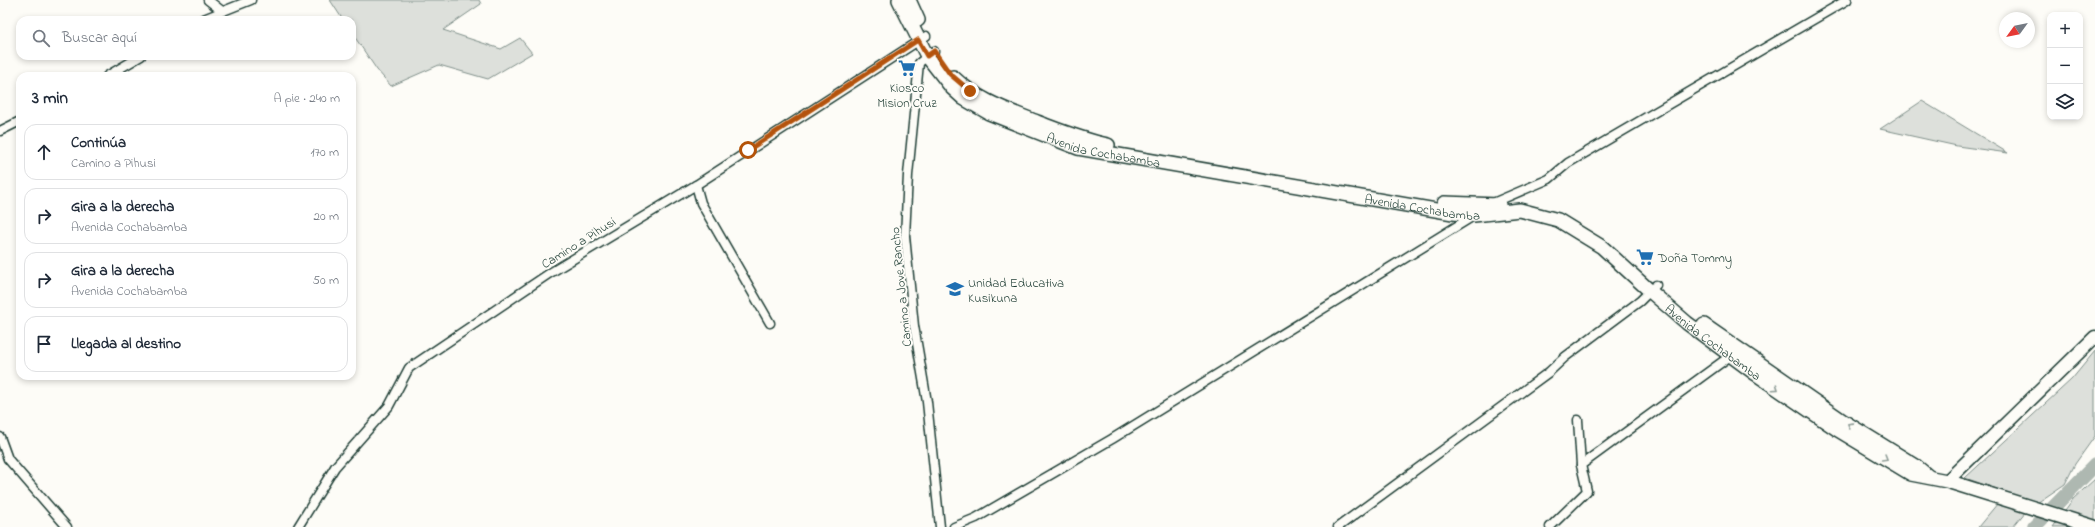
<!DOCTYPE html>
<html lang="es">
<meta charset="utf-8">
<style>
body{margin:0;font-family:"Indie Flower",sans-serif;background:#f2f2f3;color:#1f2937}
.controls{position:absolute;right:12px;top:12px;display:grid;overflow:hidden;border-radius:8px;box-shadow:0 2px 6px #0003}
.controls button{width:36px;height:36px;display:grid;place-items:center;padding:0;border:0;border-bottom:1px solid #e0e1e3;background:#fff;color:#1f2937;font:20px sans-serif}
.compass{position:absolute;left:1999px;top:12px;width:36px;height:36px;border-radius:50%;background:#fff;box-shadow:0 2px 6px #0003;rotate:237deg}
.stop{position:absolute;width:12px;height:12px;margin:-9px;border:3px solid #b45309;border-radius:50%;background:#fff}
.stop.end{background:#b45309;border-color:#fff;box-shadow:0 1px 4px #0008}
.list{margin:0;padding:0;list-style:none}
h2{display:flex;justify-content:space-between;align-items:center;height:52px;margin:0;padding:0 16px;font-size:17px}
h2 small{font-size:13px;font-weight:400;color:#747a83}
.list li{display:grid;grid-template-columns:26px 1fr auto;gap:12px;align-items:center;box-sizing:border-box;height:56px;margin:0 8px 8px;padding:0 8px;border:1px solid #e0e1e3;border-radius:12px}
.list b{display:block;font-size:15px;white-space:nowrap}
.list p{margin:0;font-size:13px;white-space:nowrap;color:#747a83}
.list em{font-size:13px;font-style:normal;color:#747a83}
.icon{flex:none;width:22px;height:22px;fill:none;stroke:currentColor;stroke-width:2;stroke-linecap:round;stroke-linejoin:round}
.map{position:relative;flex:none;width:2095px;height:527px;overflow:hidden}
.search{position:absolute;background:#fff;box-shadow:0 2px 6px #0003;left:16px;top:16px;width:340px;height:44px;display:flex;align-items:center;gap:10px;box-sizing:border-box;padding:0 14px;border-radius:12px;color:#747a83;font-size:15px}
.panel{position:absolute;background:#fff;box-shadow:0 2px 6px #0003;left:16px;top:72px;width:340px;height:308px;border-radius:12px}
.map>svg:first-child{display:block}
</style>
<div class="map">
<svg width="2095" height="527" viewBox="0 0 2095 527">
<rect width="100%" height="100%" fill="#fdfcf7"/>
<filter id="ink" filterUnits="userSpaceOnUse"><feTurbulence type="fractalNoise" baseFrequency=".025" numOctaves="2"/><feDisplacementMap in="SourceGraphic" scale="8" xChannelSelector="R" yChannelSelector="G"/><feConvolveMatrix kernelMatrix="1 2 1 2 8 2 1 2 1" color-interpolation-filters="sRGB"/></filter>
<g filter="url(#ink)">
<g fill="#dde0db" stroke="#7e8e88">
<path d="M330 0H479L481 4 443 30 501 49 520 38 532 53 488 79 439 65 391 86 377 70 352 33V20H343Z"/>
<path d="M1922 101 2008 153 1957 146 1880 129Z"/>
<path d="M2095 351V436L2075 464 2065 484 2037 503 1965 478 2072 379Z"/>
<path d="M2095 479V520L2082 516 2072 525 2080 527H2053L2073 499Z"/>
<path d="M1998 503 2026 511 2013 527H1978Z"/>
</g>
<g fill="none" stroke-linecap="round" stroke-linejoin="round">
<path stroke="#aeb8b1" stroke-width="14" d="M2034 527 2095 465"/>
<g stroke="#1f3d34" stroke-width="11">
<g id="street">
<path d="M208 0 222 11"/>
<path d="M201 20 251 0"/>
<path d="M934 51 919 63 908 175 905 236 914 326 927 402 940 527"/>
<path d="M107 76 141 56"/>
<path d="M0 131 20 121"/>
<path d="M696 185 701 203 770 323"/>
<path d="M1493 203 1549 179 1568 163 1847 0"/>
<path d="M1578 420 1581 465"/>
<path d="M0 437 8 459 67 527"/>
<path d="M298 527 335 467 389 406 409 368 550 273 696 185 926 36"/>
<path d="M954 527 976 518 1112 439 1475 215"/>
<path d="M1338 527 1549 372 1565 357 1640 301 1656 285"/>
<path d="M1550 527 1587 491 1581 465 1733 354"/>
</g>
</g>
<g stroke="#1f3d34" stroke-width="15">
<path id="secondary" d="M1947 481 2095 337"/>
</g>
<g stroke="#1f3d34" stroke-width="16">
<g id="primary">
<path id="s1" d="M899 0 927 56 952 88 963 98 989 113 1078 148 1453 213 1474 215 1520 210 1558 220 1602 247 1650 291 1687 323 1756 374 1838 430 1911 474 1947 481 2094 527"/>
<path d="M909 0 918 20"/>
<path d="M953 77C977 100 1007 110 1037 122 1061 131 1083 140 1108 145"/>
<path d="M1444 203 1499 205"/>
<path d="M1704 325 1843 421 1916 466 1929 477"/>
</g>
</g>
<use href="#street" stroke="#fdfcf7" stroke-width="8"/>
<use href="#secondary" stroke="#fdfcf7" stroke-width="12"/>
<use href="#primary" stroke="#fdfcf7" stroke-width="13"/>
</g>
<defs><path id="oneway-chevron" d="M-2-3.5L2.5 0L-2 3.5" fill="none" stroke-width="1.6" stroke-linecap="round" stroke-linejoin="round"/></defs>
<g stroke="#8e9c96">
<use href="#oneway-chevron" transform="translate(1776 388) rotate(34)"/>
<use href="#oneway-chevron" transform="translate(1850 425) rotate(-148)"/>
<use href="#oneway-chevron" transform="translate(1885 458) rotate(31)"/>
</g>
</g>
<g fill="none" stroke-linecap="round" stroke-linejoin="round" filter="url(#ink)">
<path stroke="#b45309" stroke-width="5" d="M748 150 918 40 927 56 934 51 950 74 970 91"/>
</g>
<defs>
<g id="supermarket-bare" transform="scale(1.38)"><path d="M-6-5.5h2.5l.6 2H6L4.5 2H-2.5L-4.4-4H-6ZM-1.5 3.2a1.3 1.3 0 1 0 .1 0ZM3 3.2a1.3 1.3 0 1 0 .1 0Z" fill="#1f6fb2" stroke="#fdfcf7" stroke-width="2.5" paint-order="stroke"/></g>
<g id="school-bare" transform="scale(1.38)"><path d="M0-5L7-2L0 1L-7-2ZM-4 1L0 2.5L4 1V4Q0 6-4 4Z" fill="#1f6fb2" stroke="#fdfcf7" stroke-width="2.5" paint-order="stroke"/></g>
</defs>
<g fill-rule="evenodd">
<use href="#supermarket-bare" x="907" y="68"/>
<use href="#supermarket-bare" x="1645" y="257"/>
<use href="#school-bare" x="955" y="289"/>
</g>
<g text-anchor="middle" stroke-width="4" stroke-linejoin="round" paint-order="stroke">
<g font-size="13" fill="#1f3d34" stroke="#fdfcf7" text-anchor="start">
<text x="907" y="92" text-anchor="middle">Kiosco<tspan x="907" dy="15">Mision Cruz</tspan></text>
<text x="1658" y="262">Doña Tommy</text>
<text x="968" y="287">Unidad Educativa<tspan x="968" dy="15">Kusikuna</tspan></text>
</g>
<g font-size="13" fill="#1f3d34" stroke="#fdfcf7">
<text dy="5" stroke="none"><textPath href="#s1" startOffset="269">Avenida Cochabamba</textPath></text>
<text dy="5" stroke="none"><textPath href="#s1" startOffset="593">Avenida Cochabamba</textPath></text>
<text transform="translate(578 242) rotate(-32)" y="5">Camino a Pihusi</text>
<text transform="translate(900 287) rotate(-96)" y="5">Camino a Jove Rancho</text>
<text dy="5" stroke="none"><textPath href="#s1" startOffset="929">Avenida Cochabamba</textPath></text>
</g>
</g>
</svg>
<div class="controls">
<button>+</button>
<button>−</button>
<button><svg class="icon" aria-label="layers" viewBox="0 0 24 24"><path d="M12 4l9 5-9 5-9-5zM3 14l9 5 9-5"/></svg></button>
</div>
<svg class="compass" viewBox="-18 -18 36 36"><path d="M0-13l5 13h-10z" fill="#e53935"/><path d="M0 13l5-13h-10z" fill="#747a83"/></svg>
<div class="stop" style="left:748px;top:150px"></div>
<div class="stop end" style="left:970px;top:91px"></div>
<div class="search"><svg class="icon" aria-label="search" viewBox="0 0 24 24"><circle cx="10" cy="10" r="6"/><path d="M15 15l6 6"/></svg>Buscar aquí</div>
<section class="panel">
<h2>3 min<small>A pie · 240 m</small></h2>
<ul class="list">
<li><svg class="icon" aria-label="ahead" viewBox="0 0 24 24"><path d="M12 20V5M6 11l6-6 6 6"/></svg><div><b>Continúa</b><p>Camino a Pihusi</p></div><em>170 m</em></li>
<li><svg class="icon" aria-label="right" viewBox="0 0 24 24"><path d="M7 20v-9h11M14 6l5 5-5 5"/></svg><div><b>Gira a la derecha</b><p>Avenida Cochabamba</p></div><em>20 m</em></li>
<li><svg class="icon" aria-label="right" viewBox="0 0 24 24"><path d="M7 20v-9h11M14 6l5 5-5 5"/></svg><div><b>Gira a la derecha</b><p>Avenida Cochabamba</p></div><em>50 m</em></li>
<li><svg class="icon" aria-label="arrive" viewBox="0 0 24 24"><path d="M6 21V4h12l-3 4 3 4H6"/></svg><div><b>Llegada al destino</b></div></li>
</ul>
</section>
</div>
